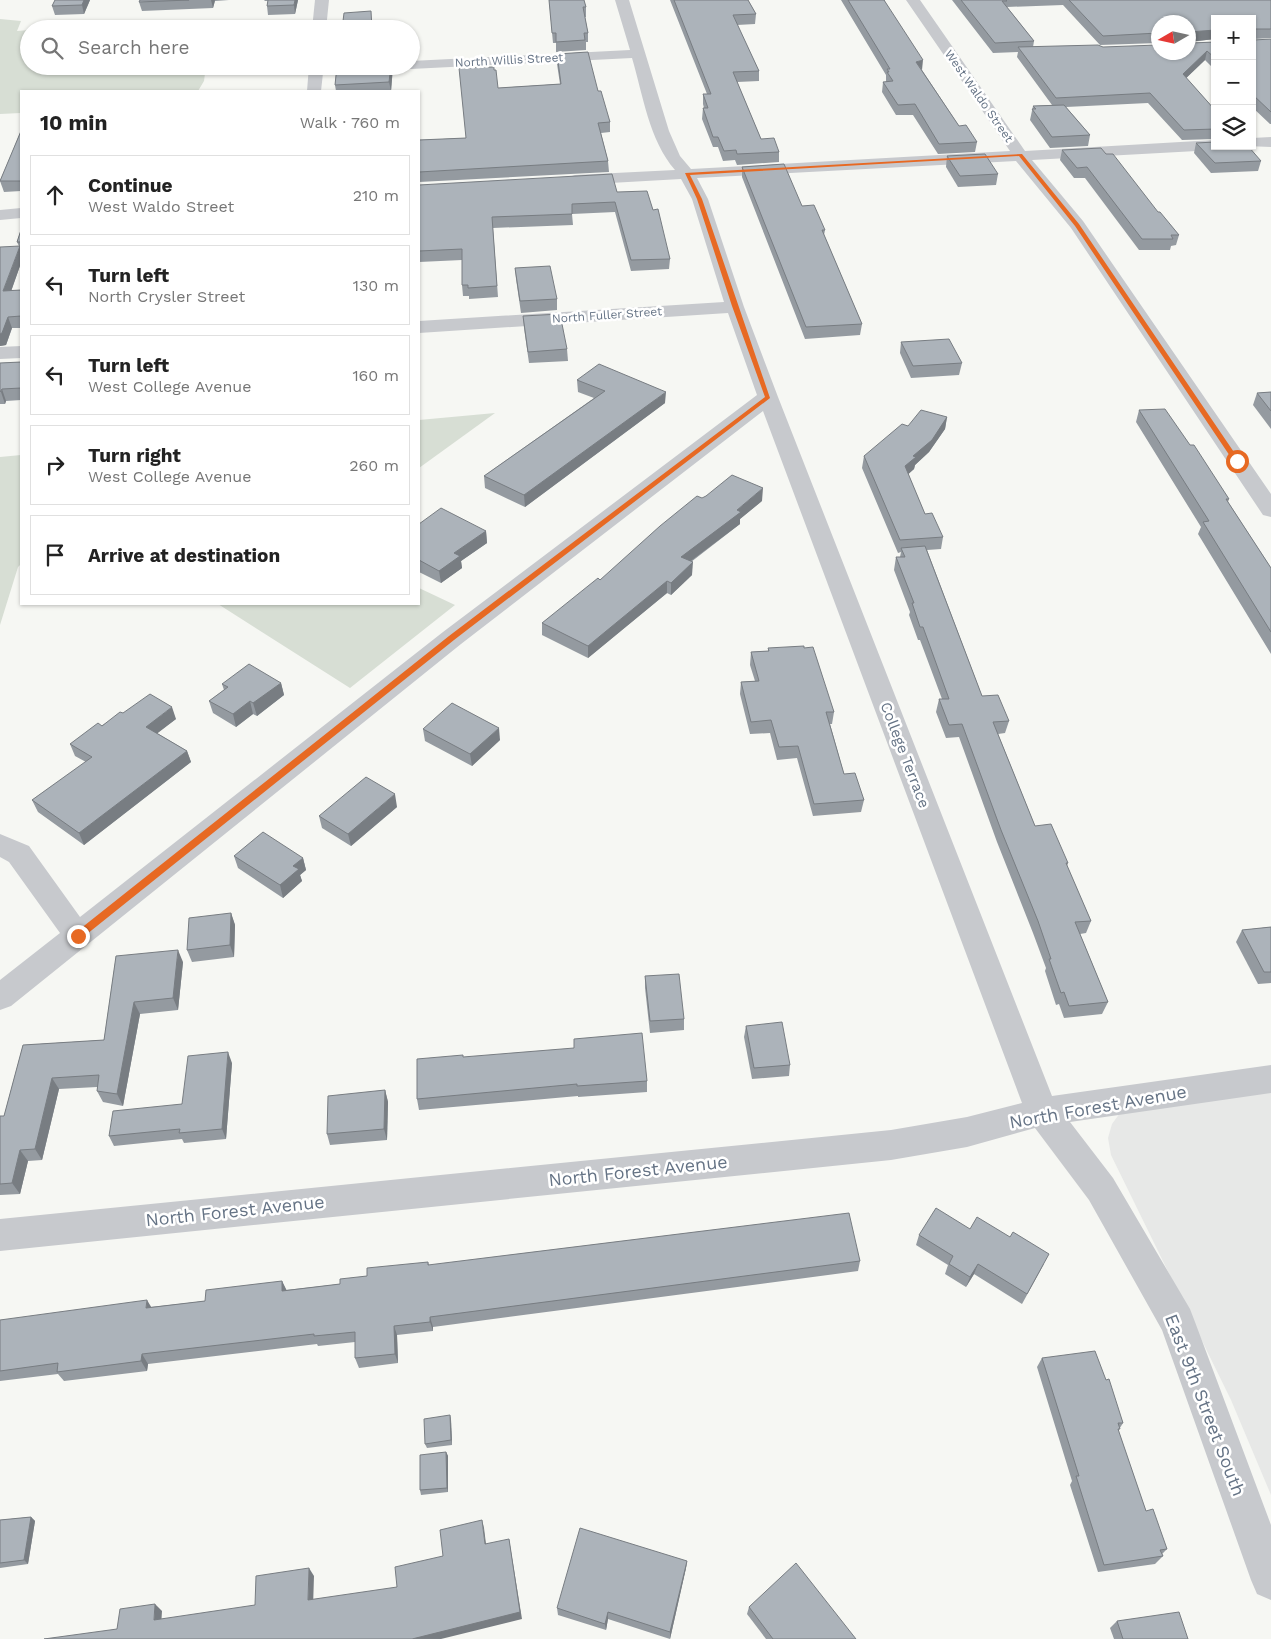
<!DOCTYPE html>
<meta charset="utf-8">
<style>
body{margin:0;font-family:"Work Sans",sans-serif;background:#f2f2f2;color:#222}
.controls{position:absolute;right:15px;top:15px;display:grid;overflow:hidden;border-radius:0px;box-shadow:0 1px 4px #0004}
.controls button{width:45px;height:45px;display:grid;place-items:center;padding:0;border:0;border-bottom:1px solid #e0e0e0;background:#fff;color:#222;font:25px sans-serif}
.compass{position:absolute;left:1151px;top:15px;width:45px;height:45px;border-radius:50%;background:#fff;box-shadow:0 1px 4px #0004;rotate:261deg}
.stop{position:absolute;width:15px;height:15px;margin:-11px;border:4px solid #e76923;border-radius:50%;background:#fff}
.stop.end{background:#e76923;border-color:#fff;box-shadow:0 1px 5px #0008}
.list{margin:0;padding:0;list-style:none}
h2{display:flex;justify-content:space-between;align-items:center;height:65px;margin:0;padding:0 20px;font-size:21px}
h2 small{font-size:16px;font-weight:400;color:#767676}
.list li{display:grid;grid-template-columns:32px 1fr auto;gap:15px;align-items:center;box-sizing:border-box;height:80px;margin:0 10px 10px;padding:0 10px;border:1px solid #e0e0e0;border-radius:0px}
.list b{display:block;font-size:19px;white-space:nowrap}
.list p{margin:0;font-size:16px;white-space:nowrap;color:#767676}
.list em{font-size:16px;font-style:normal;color:#767676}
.icon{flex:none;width:28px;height:28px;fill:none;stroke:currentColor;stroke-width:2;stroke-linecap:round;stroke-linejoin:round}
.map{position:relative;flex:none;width:1271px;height:1639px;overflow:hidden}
.search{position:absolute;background:#fff;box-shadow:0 1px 4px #0004;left:20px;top:20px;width:400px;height:55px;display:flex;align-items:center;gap:12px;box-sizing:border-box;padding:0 18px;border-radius:28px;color:#767676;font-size:19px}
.panel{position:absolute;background:#fff;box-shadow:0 1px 4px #0004;left:20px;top:90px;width:400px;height:515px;border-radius:0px}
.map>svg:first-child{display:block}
</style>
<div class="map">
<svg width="1271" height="1639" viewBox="0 0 1271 1639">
<rect width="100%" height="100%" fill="#f6f7f3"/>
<path fill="#e7e8e7" d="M1271 1091V1495L1231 1400 1111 1155 1108 1138 1112 1124 1120 1113Z"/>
<g fill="#d7ded4">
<path d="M0 19 21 21 17 31 29 30V66H206L204 81 198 91H21V113L0 114Z"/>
<path d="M215 22 214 29H68Z"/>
<path d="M495 413 419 468V420Z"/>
<path d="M21 455V564L18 567 0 625V457Z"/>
<path d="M419 588 455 605 350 688 218 604H419Z"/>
</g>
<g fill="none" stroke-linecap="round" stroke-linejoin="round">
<g fill="#c7c9cd" fill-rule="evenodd">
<path d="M315 0H329L326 29H312Z"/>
<path d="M615 0H629L669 131 680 156 691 169 1010 151 906 0H920L1025 151 1215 140V146H1222L1215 150 1032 160 1083 221 1271 494V517L1263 515 1071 228 1016 161 697 178 708 199 744 307 778 397 1052 1096 1271 1065V1093L1070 1122 1113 1178 1190 1309 1195 1322 1271 1525V1600L1257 1594 1251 1580 1162 1330 1089 1200 1035 1128 967 1147 891 1160 0 1251V1219L891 1130 967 1117 1022 1103 763 411 461 644 11 1006 0 1010V980L60 933 9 862 0 857V834L29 846 80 917 443 632 757 395 728 313 419 333V321L724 302 692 199 681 179 575 185 569 183 567 180 569 177 575 175 675 170C649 140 643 95 632 58L411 69 405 66H411V61L630 50Z"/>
<path d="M309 66H391L384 70 323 73 321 91H307Z"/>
<path d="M1271 137V147L1246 146H1252V138Z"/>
<path d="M21 208V218L0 220V210Z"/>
<path d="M21 346V358L0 359V347Z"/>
</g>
</g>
<g fill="#949aa0" fill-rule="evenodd">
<path d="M55 0H90L84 14 55 15 52 6Z"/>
<path d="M140 0H229L215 1 213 8 142 11 139 2Z"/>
<path d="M264 0H298L295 14 268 15 267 6 268 1H265Z"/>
<path d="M549 0H584L586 7V17H585L588 33V42H586V50L556 52V43H553Z"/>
<path d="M670 0H748L756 14 755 24 737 25 759 71V81L737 82 761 139 779 152V162L737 165 735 160 723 161 718 147H713L702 119 703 108H704L703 104V94H707Z"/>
<path d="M841 0H885V2L922 70 959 126 977 142 975 152 938 154 913 115H896L882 92 883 82H886V75Z"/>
<path d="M952 0H1271V38L1254 39V40L1271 39V124H1270L1252 107V19H1215V39L1189 42 1191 43 1215 42V70L1205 60 1186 78 1215 110V139L1182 140 1148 103 1066 107 1090 135 1088 146 1050 148 1030 120 1033 106 1052 105 1017 57 1018 52 993 53ZM1063 5 1100 45 1158 43V22L1188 52 1103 47H1033L1034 41 1007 7Z"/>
<path d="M557 54 598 91 610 122V132L601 133 608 161 609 172 419 182V140L466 138 498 88 560 84 557 64Z"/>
<path d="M337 66H393L391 91H336L335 85Z"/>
<path d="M21 131V191L4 192 0 181Z"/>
<path d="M1196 143 1261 161 1258 171 1211 173 1194 153Z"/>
<path d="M1062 150 1158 212 1179 235 1176 245 1171 246 1170 250H1139L1085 178H1074L1060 160Z"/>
<path d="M947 156 998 174 996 185 958 187 946 167Z"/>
<path d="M742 167 802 206 825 230 824 235 862 324 860 335 805 339 742 177Z"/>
<path d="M419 185 617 192 653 210 670 259 669 269 631 271 615 212 572 214 573 225 493 228 498 297 469 299V296H463L462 285V260L419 262Z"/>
<path d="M21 230V263L11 291 21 290V328H12L6 345 0 346 19 246 17 242Z"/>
<path d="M515 268 557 299V310L521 313 516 279Z"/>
<path d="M523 316 567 349 568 361 529 363 524 328Z"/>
<path d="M901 342 962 363 959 375 911 378 900 353Z"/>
<path d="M21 362V400L6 401 5 404H0V363Z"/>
<path d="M577 380 665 403 525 507 485 488 484 476 594 398 578 392Z"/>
<path d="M1271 392V429L1253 405 1257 393Z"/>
<path d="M1139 410 1190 445 1229 499 1228 502 1271 568V654L1198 534 1201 527 1136 422Z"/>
<path d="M947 417 945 429 929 452 915 465 914 469 908 474 925 514 943 537 941 549 927 550 982 696 1009 721 1005 733 998 734 1035 826 1068 863 1067 866 1091 921 1086 933 1080 934 1108 1002 1102 1014 1064 1018 1059 1004 1056 1005 1045 971 1046 968 1033 933 997 842 959 737 946 738 936 712 939 699H942L920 640H918L909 615 910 612 894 570 896 557H900L901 552 898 553 862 468 864 456Z"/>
<path d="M762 501 740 519V524L691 562 692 575 671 595 667 593 588 658 542 635V623L600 580Z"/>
<path d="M419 524 486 531 487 543 461 561 462 568 441 583 419 572Z"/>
<path d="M768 648H804L834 712 832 724H830L844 774 864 800 861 812 813 816 797 758 777 760 770 733 750 734 740 694 741 682 755 681 750 665 751 652 768 651Z"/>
<path d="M281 683 284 695 257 716 253 714 236 727 213 713 209 701 224 690 222 684Z"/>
<path d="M123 713 176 719 157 733 187 751 191 762 84 845 38 812 32 800 86 762 75 756 70 744Z"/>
<path d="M423 729 500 740 472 766 425 741Z"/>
<path d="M397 807 351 846 322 828 319 816Z"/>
<path d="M234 856 303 858 306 870 300 875 302 881 283 898 238 868Z"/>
<path d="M231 913 235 925 234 957 192 962 187 950Z"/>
<path d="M1271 927V983L1258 984 1236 942 1242 930Z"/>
<path d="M116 956 183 962 178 1010 140 1014 123 1106 103 1102 97 1091V1087L59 1089 42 1160 28 1161 20 1194 0 1195V1116H4L23 1045 104 1040Z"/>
<path d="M645 976 684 1019V1030L650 1033 645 988Z"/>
<path d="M746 1026 790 1065 789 1076 752 1079 744 1037Z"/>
<path d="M463 1057 647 1081V1092L578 1097V1096L419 1110 417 1099Z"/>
<path d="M232 1063 226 1139 184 1143 182 1139 114 1146 109 1136 182 1104Z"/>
<path d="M385 1090 388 1102 387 1140 330 1145 327 1134Z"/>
<path d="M970 1229 1044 1264 1022 1304 974 1274 966 1287 945 1274 948 1265 916 1245 919 1235Z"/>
<path d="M860 1261 858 1271 433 1327V1331L397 1335 398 1363 359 1368 355 1358V1342L318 1346 317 1344 148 1364 147 1371 64 1381 58 1374 0 1381V1320L151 1307 205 1301 282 1281 286 1290 340 1284 367 1276 428 1262 429 1265Z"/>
<path d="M1042 1358 1106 1380 1123 1423 1118 1431 1146 1511 1167 1549 1162 1554 1163 1556 1155 1564 1098 1572 1070 1485 1072 1481 1037 1367Z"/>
<path d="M450 1415 451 1420 452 1445 427 1448 425 1444Z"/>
<path d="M446 1452 448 1456V1492L421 1495 420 1490Z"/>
<path d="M31 1517 35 1521 28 1564 0 1568V1520Z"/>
<path d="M687 1561 686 1568 670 1639 608 1619 606 1630 558 1615 557 1608Z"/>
<path d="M749 1607 856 1639H766L747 1614Z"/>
<path d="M1117 1621 1188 1639H1114L1110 1628Z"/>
</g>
<g fill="#787d82">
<path d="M84 0H90L84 14 82 5Z"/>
<path d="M211 0H215L213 8Z"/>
<path d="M295 0H298L295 14 294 5Z"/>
<path d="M1215 30V39L1188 42 1189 32Z"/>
<path d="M1207 51 1205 60 1180 84 1183 74Z"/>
<path d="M923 60 922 70 916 62Z"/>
<path d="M391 66H393L391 91 389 82Z"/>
<path d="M20 246 21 250V263L7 303 3 291Z"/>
<path d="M8 317 12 328 6 345 0 346V334Z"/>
<path d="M2 389 6 401 5 404 1 392Z"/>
<path d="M666 392 665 403 525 507 524 495Z"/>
<path d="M947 417 945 429 929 452 915 465 914 469 903 479 905 466Z"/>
<path d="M763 488 762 501 740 519V524L680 569 681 557Z"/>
<path d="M486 531 487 543 461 561 462 568 441 583 439 571 454 553Z"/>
<path d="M693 562 692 575 671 595V583Z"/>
<path d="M667 581V593L588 658V646Z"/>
<path d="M281 683 284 695 257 716 253 703Z"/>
<path d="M250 701 253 714 236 727 233 714Z"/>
<path d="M172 707 176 719 150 739 146 727Z"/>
<path d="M499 728 500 740 472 766 470 754Z"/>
<path d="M187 751 191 762 84 845 79 833Z"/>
<path d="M395 794 397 807 351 846 348 834Z"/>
<path d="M303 858 306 870 300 875 302 881 283 898 280 885 293 866Z"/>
<path d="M231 913 235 925 234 957 230 945Z"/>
<path d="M178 950 183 962 178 1010 173 998Z"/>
<path d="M134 1002 140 1014 123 1106 117 1094Z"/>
<path d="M228 1052 232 1063 226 1139 222 1129Z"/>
<path d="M52 1078 59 1089 42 1160 35 1149Z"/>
<path d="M385 1090 388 1102 387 1140 384 1129Z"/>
<path d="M20 1150 28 1161 20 1194 12 1183Z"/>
<path d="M978 1264 974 1274 966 1287 970 1277Z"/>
<path d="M282 1281 287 1291H282Z"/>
<path d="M147 1300 153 1310 146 1308Z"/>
<path d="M430 1317 433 1327V1331L430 1322Z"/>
<path d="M394 1326 397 1335 398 1363 395 1354Z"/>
<path d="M142 1354 148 1364 147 1371 141 1361Z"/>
<path d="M450 1415 451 1420 452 1445 451 1440Z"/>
<path d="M446 1452 448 1456V1492L447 1488Z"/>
<path d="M31 1517 35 1521 28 1564 24 1560Z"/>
<path d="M482 1520 484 1528 487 1552 485 1544Z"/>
<path d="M509 1539 522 1619 441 1639H412Z"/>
<path d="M687 1561 686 1568 670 1639V1632Z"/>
<path d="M309 1568 314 1576 313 1607 308 1600Z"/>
<path d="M155 1604 162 1611 161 1627 154 1620Z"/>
<path d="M608 1612V1619L606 1630 605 1624Z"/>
</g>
<g fill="#acb3ba" stroke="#787d82">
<path d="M55 0H84L82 5 52 6Z"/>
<path d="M140 0H189L139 2Z"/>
<path d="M268 0H295L294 5 267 6Z"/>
<path d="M549 0H584L586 7H583L588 33H584L585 40 556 42V33H552Z"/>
<path d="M674 0H748L756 14 733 15 759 71 733 72 761 139 774 138 779 152 737 154 736 150 724 151 718 137H713L703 108H708L703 94H711Z"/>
<path d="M848 0H884L923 60 916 62 959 126 966 125 977 142 939 144 915 104 898 105 883 82 893 81 887 72H889L887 69H890Z"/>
<path d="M961 0H1006L1007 1H1002L1034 41 995 43Z"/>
<path d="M1069 0H1271V29H1253L1254 40 1271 39V112L1252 94V19H1215V30L1189 32V42L1191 43 1215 42V58L1207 51 1183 74 1215 110V129L1184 130 1150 93 1056 98 1018 47 1098 45 1103 47 1158 45V52H1188V22H1158V33L1103 36Z"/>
<path d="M371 11 372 29H342L344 13Z"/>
<path d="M588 52 598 91H601L610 122 598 123 608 161 419 172V140L466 138 459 68 494 67V70H496L498 88 561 84 557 54Z"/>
<path d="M337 66H391L389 82 335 85Z"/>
<path d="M1064 105 1090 135 1052 137 1032 109H1036L1033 106Z"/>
<path d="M21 131V181H0Z"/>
<path d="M1215 142V146H1248L1261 161 1215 163 1196 143Z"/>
<path d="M1101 148 1106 154H1113L1158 212H1160L1179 235H1171L1173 239H1142L1087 167 1077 168 1062 150Z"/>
<path d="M985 154 998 174 960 176 947 156Z"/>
<path d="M784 164 802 206 814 205 825 230H822L862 324 806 327 742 167Z"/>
<path d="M612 174 617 192 647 191 653 210 658 209 670 259 631 260 615 202 572 204V214L492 217 497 286 468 288V285H462V249L419 251V185Z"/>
<path d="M21 230V242H17Z"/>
<path d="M20 246 3 291 21 290V316L8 317 2 333 0 334V247Z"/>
<path d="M550 266 557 299 520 301 515 268Z"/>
<path d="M560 314 567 349 528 352 523 316Z"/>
<path d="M949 339 962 363 913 366 901 342Z"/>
<path d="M21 362V388L2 389 0 392V363Z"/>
<path d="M599 364 666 392 524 495 484 476 605 391 577 380Z"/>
<path d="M1271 392V411L1257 393Z"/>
<path d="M1165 409 1190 445H1194L1229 499H1226L1271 568V632L1203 522 1209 521 1139 410Z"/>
<path d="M921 410 947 417 932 440 913 456 916 457 905 466 925 514 932 513 943 537 900 540 864 456 902 424 908 426Z"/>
<path d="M732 475 763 488 737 510 741 512 681 557 693 562 671 583 667 581 588 646 542 623 598 578 600 580 660 526 697 496 702 498 706 496Z"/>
<path d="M441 508 486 531 454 553 460 556 439 571 419 560V524Z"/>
<path d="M925 546 982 696 998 695 1009 721 993 722 1035 826 1051 824 1068 863H1066L1091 921 1075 922 1108 1002 1069 1006 1064 992 1061 993 1049 959H1051L1038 921 1001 830 962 724 949 725 939 699H949L923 627H920L912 603H914L896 557H905L901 548Z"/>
<path d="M804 646V648L813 647 834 712H826L844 774 855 773 864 800 814 804 798 746 779 747 771 720 751 722 741 682 759 681 751 652 769 651 768 648Z"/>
<path d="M249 664 281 683 253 703 250 701 233 714 209 701 228 687 222 684Z"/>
<path d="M150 694 172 707 146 727 187 751 79 833 32 800 92 757 70 744 98 723 102 726 120 712 123 713Z"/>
<path d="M452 703 499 728 470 754 423 729Z"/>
<path d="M366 777 395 794 348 834 319 816Z"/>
<path d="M263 832 303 858 293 866 299 869 280 885 234 856Z"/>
<path d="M231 913 230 945 187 950 189 918Z"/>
<path d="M1271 927V972H1264L1242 930Z"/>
<path d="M178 950 173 998 134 1002 117 1094 97 1091 99 1075 52 1078 35 1149 20 1150 12 1183 0 1184V1116H4L23 1045 104 1040 116 956Z"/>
<path d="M679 974 684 1019 650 1021 645 976Z"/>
<path d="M782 1022 790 1065 754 1068 746 1026Z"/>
<path d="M642 1033 647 1081 577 1086V1084L417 1099V1059L463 1055V1057L574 1048V1039Z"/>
<path d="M228 1052 222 1129 179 1133 180 1129 109 1136 113 1111 182 1104 188 1056Z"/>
<path d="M385 1090 384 1129 327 1134 328 1096Z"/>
<path d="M936 1208 970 1229 977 1217 1010 1237 1013 1232 1049 1254 1027 1294 978 1264 970 1277 949 1264 953 1256 919 1235Z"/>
<path d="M849 1213 860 1261 430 1317V1322L394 1326 395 1354 355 1358V1332L314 1336V1334L142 1354 141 1361 57 1372 58 1363 0 1371V1320L147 1300 146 1308 205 1301 206 1290 282 1281V1291L340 1284V1279L367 1276V1268L428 1262V1265Z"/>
<path d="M1095 1351 1106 1380 1109 1379 1123 1423H1118L1120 1429H1118L1146 1511 1153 1509 1167 1549 1160 1550 1163 1556 1104 1565 1076 1476H1079L1042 1358Z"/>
<path d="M450 1415 451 1440 425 1444 424 1419Z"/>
<path d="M446 1452 447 1488 420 1490V1455Z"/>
<path d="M31 1517 24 1560 0 1563V1520Z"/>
<path d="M482 1520 485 1544 509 1539 520 1612 412 1639H44L117 1629 120 1609 155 1604 154 1620 255 1605 256 1576 309 1568 308 1600 397 1587 395 1567 443 1556 440 1530Z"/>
<path d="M580 1528 687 1561 670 1632 608 1612 605 1624 557 1608Z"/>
<path d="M796 1563 856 1639H773L749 1607Z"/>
<path d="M1179 1612 1188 1639H1123L1117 1621Z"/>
</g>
<path fill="#e76923" d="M1022 154 1079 224 1240 461 1239 462H1234L1075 226 1019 156 690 175 702 199 770 398 454 640 82 938H75V933L449 636 765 397 732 306 697 199 685 173Z"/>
<g text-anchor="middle" stroke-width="5" stroke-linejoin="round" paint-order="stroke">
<g font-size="12" fill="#657385" stroke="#fff">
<text transform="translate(509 60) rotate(-3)" y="4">North Willis Street</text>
<text transform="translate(979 96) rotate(55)" y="4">West Waldo Street</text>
<text transform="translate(607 315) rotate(-4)" y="4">North Fuller Street</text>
</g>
<g font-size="15" fill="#657385" stroke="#fff">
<text transform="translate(905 755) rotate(69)" y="5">College Terrace</text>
</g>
<g font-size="18" fill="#657385" stroke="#fff">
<text transform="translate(1098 1107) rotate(-10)" y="6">North Forest Avenue</text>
<text transform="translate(638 1171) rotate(-6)" y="6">North Forest Avenue</text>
<text transform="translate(235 1211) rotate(-6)" y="6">North Forest Avenue</text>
<text transform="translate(1205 1405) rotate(69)" y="6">East 9th Street South</text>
</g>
</g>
</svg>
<div class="controls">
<button>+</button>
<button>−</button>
<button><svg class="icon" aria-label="layers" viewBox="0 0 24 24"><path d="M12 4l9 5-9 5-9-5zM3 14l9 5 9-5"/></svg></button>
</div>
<svg class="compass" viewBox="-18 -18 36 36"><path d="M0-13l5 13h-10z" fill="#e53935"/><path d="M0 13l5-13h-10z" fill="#767676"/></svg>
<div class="stop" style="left:1237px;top:461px"></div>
<div class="stop end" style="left:78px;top:936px"></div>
<div class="search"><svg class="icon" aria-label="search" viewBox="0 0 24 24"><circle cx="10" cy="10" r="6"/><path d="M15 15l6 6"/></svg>Search here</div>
<section class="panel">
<h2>10 min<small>Walk · 760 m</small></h2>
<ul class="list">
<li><svg class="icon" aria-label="ahead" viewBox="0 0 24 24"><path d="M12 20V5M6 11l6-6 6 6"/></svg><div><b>Continue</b><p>West Waldo Street</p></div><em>210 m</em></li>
<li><svg class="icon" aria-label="left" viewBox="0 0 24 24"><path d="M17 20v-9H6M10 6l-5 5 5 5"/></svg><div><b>Turn left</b><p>North Crysler Street</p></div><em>130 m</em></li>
<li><svg class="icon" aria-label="left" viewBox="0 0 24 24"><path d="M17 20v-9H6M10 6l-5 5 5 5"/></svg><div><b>Turn left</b><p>West College Avenue</p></div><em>160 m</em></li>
<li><svg class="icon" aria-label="right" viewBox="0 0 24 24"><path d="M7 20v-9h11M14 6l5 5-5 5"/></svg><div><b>Turn right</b><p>West College Avenue</p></div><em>260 m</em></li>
<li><svg class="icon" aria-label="arrive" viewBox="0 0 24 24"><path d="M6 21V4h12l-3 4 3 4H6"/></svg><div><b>Arrive at destination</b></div></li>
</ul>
</section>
</div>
